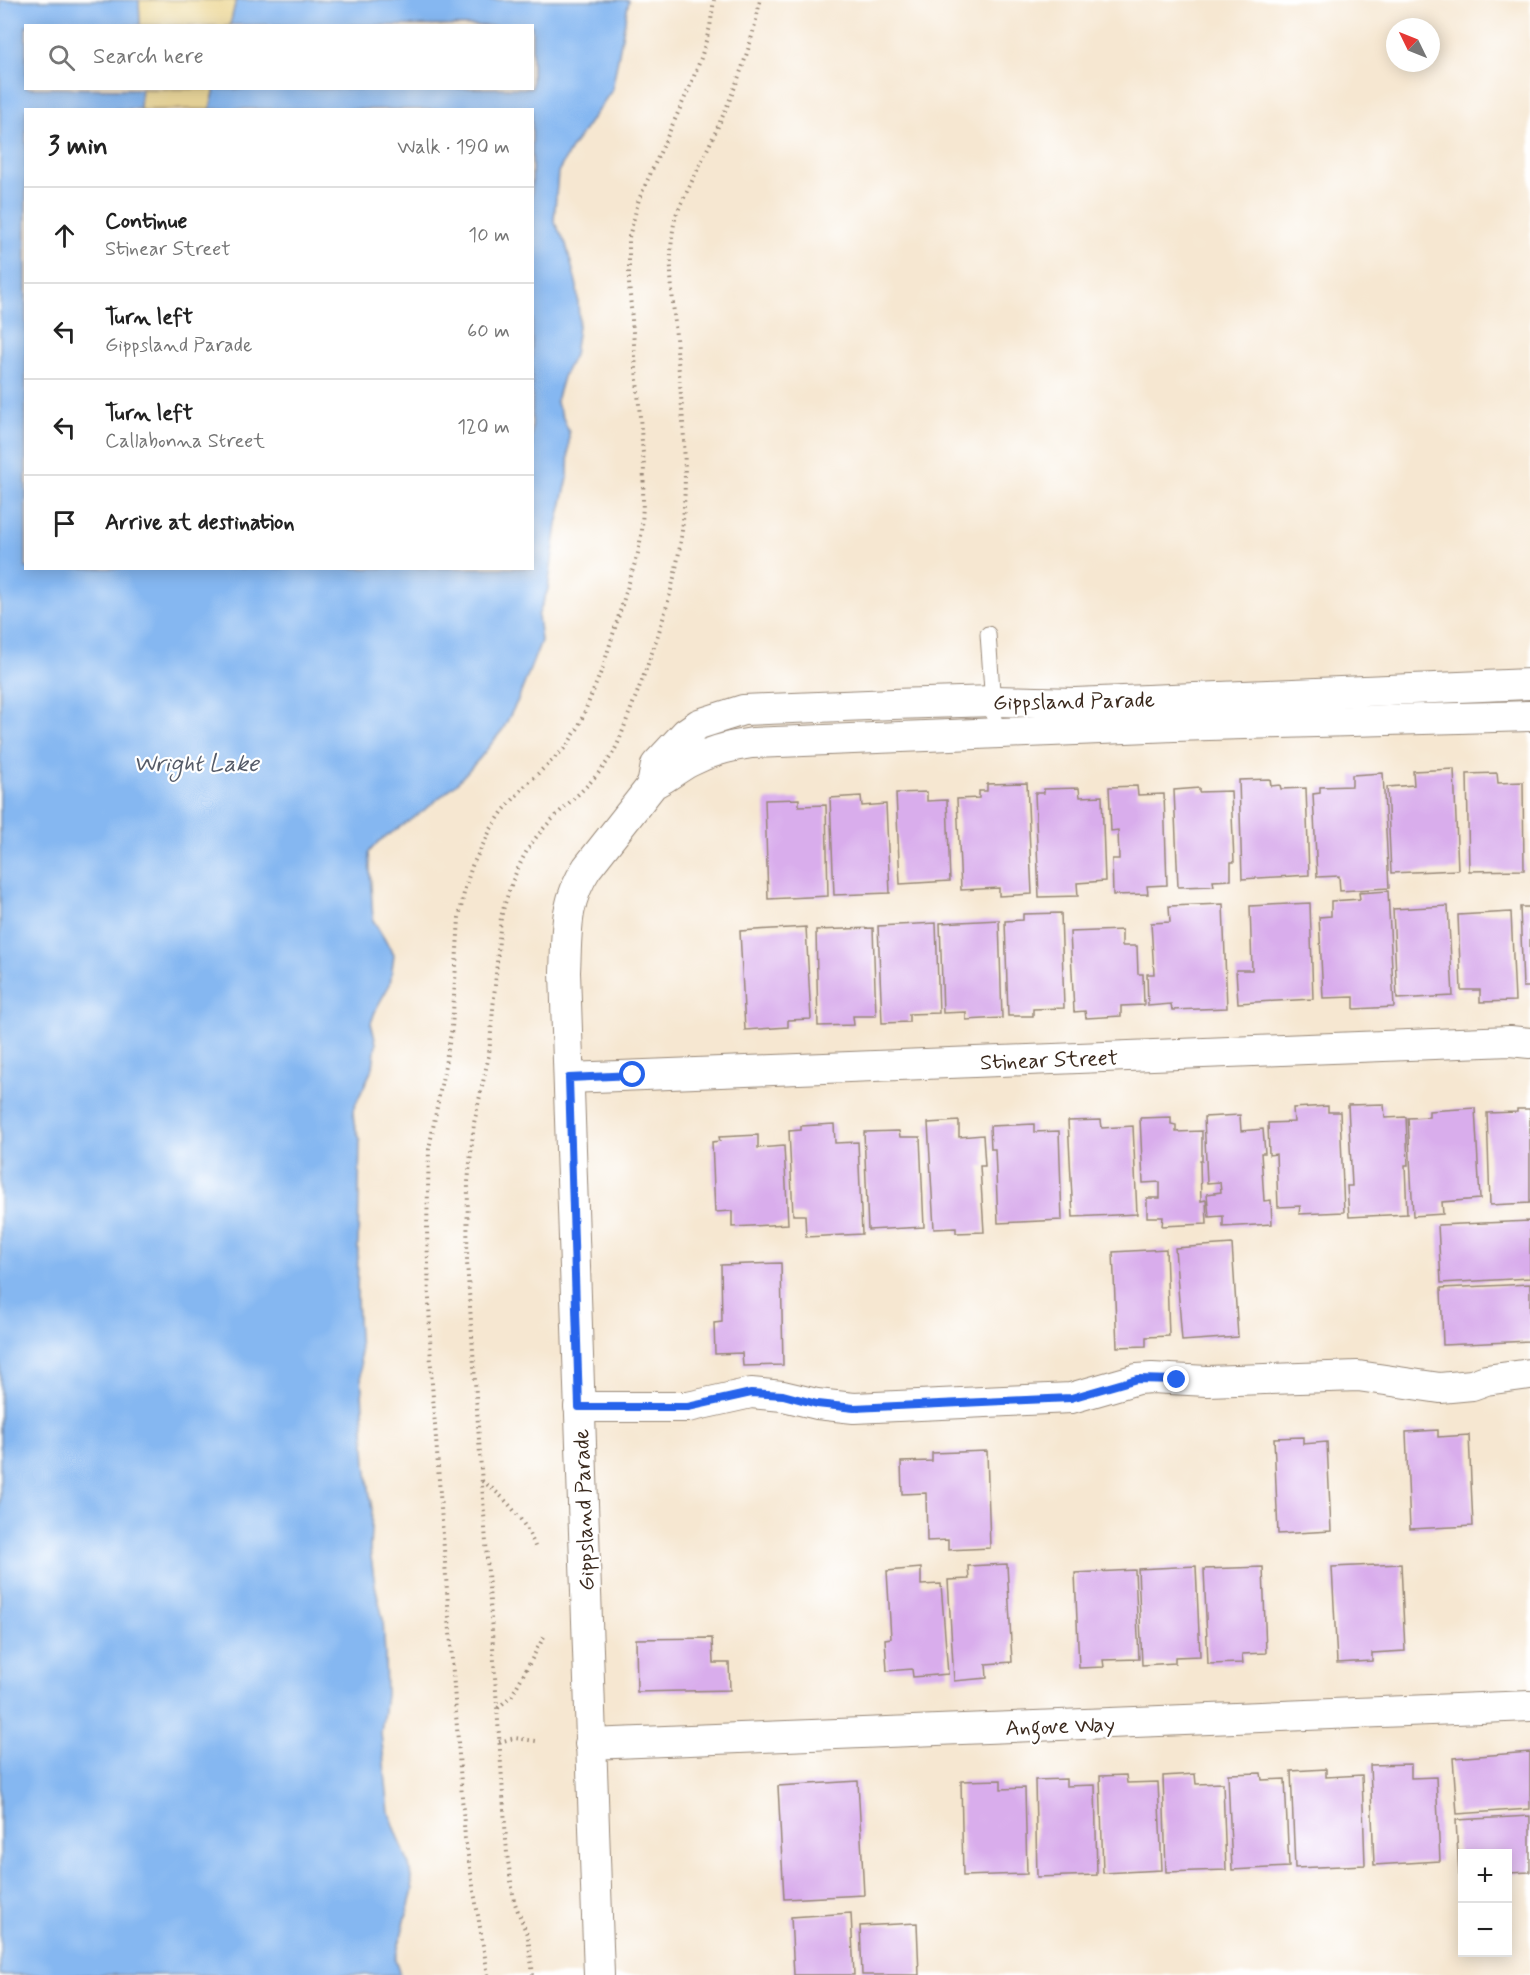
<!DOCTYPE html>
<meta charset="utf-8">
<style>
body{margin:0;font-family:Mynerve,sans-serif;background:#f6f6f6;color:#222}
.controls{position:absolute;right:18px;bottom:18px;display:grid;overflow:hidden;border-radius:0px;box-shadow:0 3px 15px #0003}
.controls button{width:54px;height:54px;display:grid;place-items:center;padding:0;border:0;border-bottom:2px solid #e0e0e0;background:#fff;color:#222;font:30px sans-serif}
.compass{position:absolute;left:1386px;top:18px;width:54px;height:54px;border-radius:50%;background:#fff;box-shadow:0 3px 15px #0003;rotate:313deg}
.stop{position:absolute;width:18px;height:18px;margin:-14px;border:4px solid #2563eb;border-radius:50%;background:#fff}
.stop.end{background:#2563eb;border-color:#fff;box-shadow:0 2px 6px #0008}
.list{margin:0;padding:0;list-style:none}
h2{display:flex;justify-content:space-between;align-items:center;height:78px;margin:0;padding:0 24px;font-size:26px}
h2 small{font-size:20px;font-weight:400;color:#767676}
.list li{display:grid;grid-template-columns:39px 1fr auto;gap:18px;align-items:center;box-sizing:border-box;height:96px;padding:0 24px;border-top:2px solid #e0e0e0}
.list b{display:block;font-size:22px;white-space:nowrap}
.list p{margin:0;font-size:20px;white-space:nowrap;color:#767676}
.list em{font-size:20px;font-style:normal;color:#767676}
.icon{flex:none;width:33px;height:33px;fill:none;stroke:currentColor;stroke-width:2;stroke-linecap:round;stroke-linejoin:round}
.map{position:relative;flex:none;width:1530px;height:1975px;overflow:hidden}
.search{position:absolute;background:#fff;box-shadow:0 3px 15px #0003;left:24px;top:24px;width:510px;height:66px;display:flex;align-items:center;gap:15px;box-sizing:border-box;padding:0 21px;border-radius:0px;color:#767676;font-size:22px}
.panel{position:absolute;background:#fff;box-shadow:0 3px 15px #0003;left:24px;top:108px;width:510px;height:462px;border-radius:0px}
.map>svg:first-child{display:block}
</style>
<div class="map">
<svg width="1530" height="1975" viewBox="0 0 1530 1975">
<rect width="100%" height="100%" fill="#fff"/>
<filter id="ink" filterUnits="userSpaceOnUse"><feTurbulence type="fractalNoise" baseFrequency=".0167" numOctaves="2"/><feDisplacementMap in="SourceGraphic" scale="12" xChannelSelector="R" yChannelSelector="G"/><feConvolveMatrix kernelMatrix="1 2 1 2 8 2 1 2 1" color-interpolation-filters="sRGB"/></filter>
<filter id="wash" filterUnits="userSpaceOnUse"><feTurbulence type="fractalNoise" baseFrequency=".008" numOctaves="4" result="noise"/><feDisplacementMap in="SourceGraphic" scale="24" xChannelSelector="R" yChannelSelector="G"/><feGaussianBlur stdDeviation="1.35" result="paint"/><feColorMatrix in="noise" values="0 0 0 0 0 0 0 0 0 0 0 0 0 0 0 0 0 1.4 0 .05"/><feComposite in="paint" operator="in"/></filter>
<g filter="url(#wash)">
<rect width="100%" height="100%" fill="#f6e7d1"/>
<g fill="#eeda9e" stroke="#94825e" stroke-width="1.5">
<path d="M139 0H236L230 26 140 25Z"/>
<path d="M141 89H215L210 109 140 110Z"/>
</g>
<path fill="#85b7f1" stroke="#607088" stroke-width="1.5" d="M0 0H139L140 25 26 26V88L141 89 140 109 26 110V568H532V110L210 109 215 89 532 88V26L230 25 236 0H629L612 90 571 149 558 172 554 221 566 244 577 286 579 319 574 355 563 377 556 401 569 432 568 478 557 524 548 589 538 616 541 641 518 700 503 729 480 758 456 784 422 812 378 842 369 852 373 920 394 955 390 984 376 1009 371 1023 376 1043 373 1067 353 1110 354 1124 360 1139 357 1299 366 1465 372 1510 370 1550 375 1585 383 1619 385 1656 386 1695 381 1733 389 1812 409 1865 413 1890 395 1960 400 1975H0Z"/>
<g id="blocks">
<g fill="#d9adec">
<path d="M1454 769 1458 870 1391 873 1387 787 1414 785 1413 771Z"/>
<path d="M1383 773 1389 888 1340 891 1339 876 1317 877 1313 794 1320 793V787L1352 786V775Z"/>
<path d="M1497 773 1498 783 1523 782 1524 870 1469 871 1467 774Z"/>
<path d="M1270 779 1271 786 1280 785 1281 789 1306 788 1309 875 1242 879 1239 780Z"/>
<path d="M1027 783 1032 894 999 896V888L961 890 957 799 979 798V791H987V784Z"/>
<path d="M1137 786 1138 795 1164 794 1167 885 1147 886 1148 894 1113 895 1112 859H1119L1118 830 1111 831 1109 787Z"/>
<path d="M1079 788 1080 797 1102 796 1105 881 1077 883 1078 896 1039 897 1035 793H1044V789Z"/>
<path d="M1199 788V792L1231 791 1234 862H1231V880L1213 881 1214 886 1178 887 1174 790Z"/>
<path d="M927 792V801L947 800 950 881 900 884 896 793Z"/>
<path d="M861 796 862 806 886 804 890 893 834 895 830 798Z"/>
<path d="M799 799V806L826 805 828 896 768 899 765 800Z"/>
<path d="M1388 891 1394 1007 1354 1009V997L1323 998 1319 917 1331 916V901L1360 899 1359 893Z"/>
<path d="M1310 903 1313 999 1238 1003 1236 970H1252L1250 906Z"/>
<path d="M1223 904 1227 1008 1172 1010 1171 1004 1148 1006 1147 974H1154L1151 923 1170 922 1169 906Z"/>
<path d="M1448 906 1453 996 1397 999 1393 909Z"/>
<path d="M1520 907H1530V987H1523Z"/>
<path d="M1511 912 1515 1001 1480 1002V990H1461L1458 915Z"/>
<path d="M1061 913 1064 1008 1033 1009V1016H1008L1005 921 1023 920V914Z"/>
<path d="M999 920 1002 1018 966 1020V1012L943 1013 940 923Z"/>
<path d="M936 923 939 1013 909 1014V1022L882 1023 878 926Z"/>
<path d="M806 927 811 1019 788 1020V1027L745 1030 740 931Z"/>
<path d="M873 928 876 1016H853L854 1025 818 1026 816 930Z"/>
<path d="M1122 930V946H1137L1138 974H1143L1144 1005 1121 1006V1016L1086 1018 1085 1011 1074 1012 1070 932Z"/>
<path d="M1384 1104 1385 1118 1406 1117 1408 1165H1405L1407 1214 1349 1217 1347 1186H1352L1348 1105Z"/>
<path d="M1328 1106V1112H1340L1344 1212 1299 1214 1300 1206 1278 1207 1276 1154 1269 1155 1268 1123 1294 1122 1293 1108Z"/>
<path d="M1475 1108 1480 1199 1442 1202 1443 1214 1413 1216 1408 1118 1429 1117V1111Z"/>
<path d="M1517 1109H1530V1203L1490 1205 1487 1113 1517 1112Z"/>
<path d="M1240 1115 1241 1131 1263 1129 1265 1153H1261L1264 1201 1271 1200 1272 1224 1223 1227V1216L1209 1217 1207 1194 1221 1192 1220 1182 1207 1183 1204 1117Z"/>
<path d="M1171 1117V1124L1176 1125V1132L1202 1131V1161H1200L1201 1201 1206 1200 1207 1224 1162 1226 1163 1217H1147V1198H1160V1182L1143 1183 1140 1118Z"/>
<path d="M1101 1120 1102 1128 1133 1126 1137 1214 1073 1217 1068 1121Z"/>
<path d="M959 1121V1137L983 1135 985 1166H980L984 1232 956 1233V1228L934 1229 928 1123Z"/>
<path d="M834 1124 835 1143 858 1142 862 1234 806 1237 805 1215H793L789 1131 801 1130V1126Z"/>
<path d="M1034 1124V1132L1059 1131 1062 1220 998 1223 995 1149H991L990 1126Z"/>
<path d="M899 1131 900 1137H920L924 1227 868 1230 864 1132Z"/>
<path d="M758 1135V1148L784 1146 788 1224 732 1227V1211L715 1212 712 1142 720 1141 719 1137Z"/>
<path d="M1530 1221V1278L1441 1283 1438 1225Z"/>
<path d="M1232 1244 1238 1337 1182 1341 1175 1248Z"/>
<path d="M1166 1249 1169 1336 1146 1337V1346L1117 1347 1113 1252Z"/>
<path d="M781 1263 783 1365 743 1366 742 1353 715 1354 714 1323 722 1322 721 1265Z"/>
<path d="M1530 1284V1341L1443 1345 1441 1288Z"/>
<path d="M1438 1430V1437L1469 1435 1473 1526 1410 1529 1406 1432Z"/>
<path d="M1303 1437V1444L1327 1442 1331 1531 1278 1534 1274 1438Z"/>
<path d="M987 1451 990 1548 948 1550V1540L927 1541 926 1493 902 1494 901 1462 932 1461V1453Z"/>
<path d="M1007 1564 1012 1662 986 1664 987 1678 954 1681 948 1580 969 1579 968 1566Z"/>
<path d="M1401 1564 1405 1651 1372 1653V1661L1337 1663 1332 1567Z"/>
<path d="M1196 1566 1200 1656 1175 1657V1663L1142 1665 1138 1569Z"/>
<path d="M1263 1567 1266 1653 1242 1654 1243 1663 1208 1664 1204 1569Z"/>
<path d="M921 1568V1585L941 1584 948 1674 913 1677 912 1669 887 1671 885 1639 891 1638 887 1571Z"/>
<path d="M1135 1570 1139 1659 1103 1660 1104 1667 1079 1668 1075 1573Z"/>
<path d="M712 1638 713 1663H729L730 1690 637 1692 636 1639Z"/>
<path d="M1530 1752V1809L1457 1814 1453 1758Z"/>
<path d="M1411 1764V1778L1436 1777 1440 1861 1374 1865 1370 1765Z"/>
<path d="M1326 1769V1777L1362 1775 1365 1865 1295 1868 1291 1771Z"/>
<path d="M1261 1773 1262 1780 1285 1779 1289 1867 1232 1870 1228 1774Z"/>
<path d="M1195 1774 1196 1784 1223 1783 1226 1870 1166 1872 1163 1776Z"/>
<path d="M1126 1775 1127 1783 1158 1782 1162 1870 1103 1873 1100 1776Z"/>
<path d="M1066 1779V1786L1095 1785 1097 1875 1037 1877 1035 1780Z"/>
<path d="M1001 1780V1789L1025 1788 1027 1874 963 1876 961 1781Z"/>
<path d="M858 1781 864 1895 784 1899 778 1786Z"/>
<path d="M1530 1816V1872L1508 1873V1854H1462V1875H1459L1456 1820Z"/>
<path d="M851 1913 854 1975H794L791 1917Z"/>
<path d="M917 1923 919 1975H862L860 1926Z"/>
</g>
</g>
</g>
<g filter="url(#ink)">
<use href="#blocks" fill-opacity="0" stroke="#988878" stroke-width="1.5"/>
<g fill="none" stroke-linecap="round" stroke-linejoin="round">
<g stroke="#988878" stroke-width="17">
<path id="lane" d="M988 634 995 733"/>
</g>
<g stroke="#988878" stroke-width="32">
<g id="street">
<path d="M653 781 656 765 686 733 699 724 743 710 893 704 994 701 1075 703 1530 684"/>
<path d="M569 1078 1510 1041 1530 1043"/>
<path d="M579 1407H688L751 1393 783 1396 817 1404 854 1408 1071 1398 1137 1379 1152 1378 1207 1381 1358 1376 1440 1388 1472 1385 1486 1380 1530 1374"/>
<path d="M590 1744 1530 1706"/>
<path d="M599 1975 565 972C567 932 564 903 587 868L653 784C666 778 676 769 689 762 710 751 730 746 752 743L1174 726 1530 716"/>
</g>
</g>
<g stroke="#988878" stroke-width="4" stroke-dasharray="1.5 4.5" stroke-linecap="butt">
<path d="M482 1481C506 1497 526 1522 536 1549"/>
<path d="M498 1708 512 1695 545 1635"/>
<path d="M499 1742 515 1738 536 1741"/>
<path d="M488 1975 465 1838 431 1370 427 1229 429 1149 452 1028 459 918 465 888 472 866 491 829 503 811 525 786 566 747 578 728 603 667 638 553 642 531 644 466 629 283V237L639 199 691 84 701 58 710 27 714 0"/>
<path d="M533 1975 528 1937 514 1901 507 1854 467 1262 468 1182 474 1123 489 1055 501 917C509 889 519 858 538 835 560 808 590 788 609 759 619 745 623 729 629 714 648 665 667 615 677 563 692 488 682 412 676 337 673 297 666 255 676 215 709 143 746 80 760 0"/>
</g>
<use href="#lane" stroke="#fff" stroke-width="15"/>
<use href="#street" stroke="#fff" stroke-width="30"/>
</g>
</g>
<g fill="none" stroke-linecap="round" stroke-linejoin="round" filter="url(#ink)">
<path stroke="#2563eb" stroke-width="8" d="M633 1075 569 1078 579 1407H688L751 1393 783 1395 817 1404 854 1408 1071 1398 1137 1379 1177 1380"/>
</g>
<g text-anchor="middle" stroke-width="4.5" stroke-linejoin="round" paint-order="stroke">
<g font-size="22" fill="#3b2a1e" stroke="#fff">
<text transform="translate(1074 700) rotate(-1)" y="8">Gippsland Parade</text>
<text transform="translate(1049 1059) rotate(-2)" y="8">Stinear Street</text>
<text transform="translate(583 1510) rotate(-92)" y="8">Gippsland Parade</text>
<text transform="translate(1060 1725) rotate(-2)" y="8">Angove Way</text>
</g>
<g font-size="24" font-style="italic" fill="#555b68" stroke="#fff">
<text x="196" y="771">Wright Lake</text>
</g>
</g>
</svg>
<div class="controls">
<button>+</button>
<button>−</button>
</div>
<svg class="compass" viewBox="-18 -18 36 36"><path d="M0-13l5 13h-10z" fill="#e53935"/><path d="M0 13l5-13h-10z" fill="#767676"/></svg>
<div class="stop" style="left:633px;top:1075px"></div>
<div class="stop end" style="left:1177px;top:1380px"></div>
<div class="search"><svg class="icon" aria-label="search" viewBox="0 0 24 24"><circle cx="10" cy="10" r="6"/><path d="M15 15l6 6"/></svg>Search here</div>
<section class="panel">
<h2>3 min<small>Walk · 190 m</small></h2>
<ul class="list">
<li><svg class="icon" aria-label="ahead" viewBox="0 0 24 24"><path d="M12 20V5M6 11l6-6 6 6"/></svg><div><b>Continue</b><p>Stinear Street</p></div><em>10 m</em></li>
<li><svg class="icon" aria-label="left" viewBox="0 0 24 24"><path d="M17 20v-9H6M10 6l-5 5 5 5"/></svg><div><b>Turn left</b><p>Gippsland Parade</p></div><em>60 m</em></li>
<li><svg class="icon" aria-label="left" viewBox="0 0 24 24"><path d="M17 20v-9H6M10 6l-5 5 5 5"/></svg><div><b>Turn left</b><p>Callabonna Street</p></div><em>120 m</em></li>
<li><svg class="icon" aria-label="arrive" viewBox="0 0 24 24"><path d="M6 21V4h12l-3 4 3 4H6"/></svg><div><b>Arrive at destination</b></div></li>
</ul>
</section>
</div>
